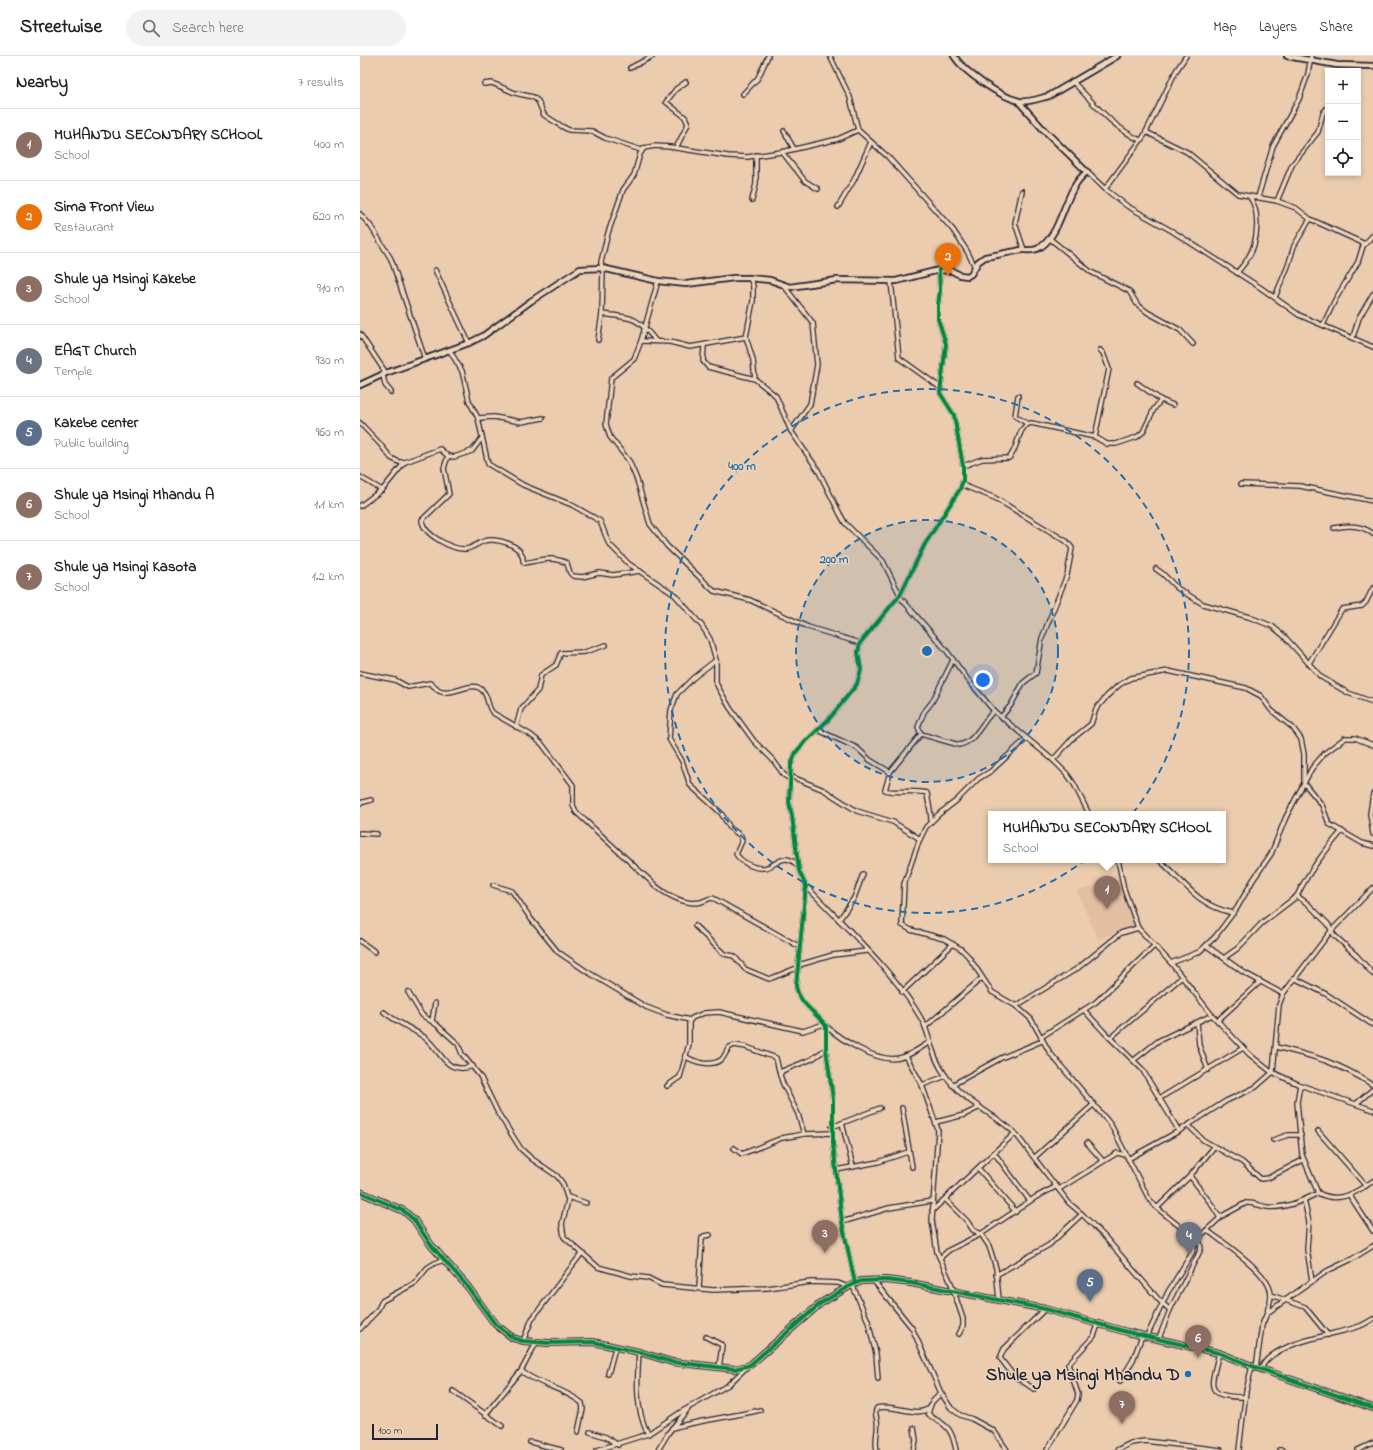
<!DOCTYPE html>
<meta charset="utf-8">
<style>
body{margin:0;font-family:"Indie Flower",sans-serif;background:#f2f2f2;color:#202124}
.controls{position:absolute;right:12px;top:12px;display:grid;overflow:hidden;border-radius:0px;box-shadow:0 2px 6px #0003}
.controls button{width:36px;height:36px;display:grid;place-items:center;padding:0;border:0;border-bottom:1px solid #e0e0e0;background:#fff;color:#202124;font:20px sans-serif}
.scale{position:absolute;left:12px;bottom:10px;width:66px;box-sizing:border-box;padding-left:4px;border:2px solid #22223b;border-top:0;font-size:11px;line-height:14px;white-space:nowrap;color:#22223b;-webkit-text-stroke:3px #efd6b7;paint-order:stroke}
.you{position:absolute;left:623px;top:624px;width:14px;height:14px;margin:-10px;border:3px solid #fff;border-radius:50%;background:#1a73e8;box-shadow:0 0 0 6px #1a73e833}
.badge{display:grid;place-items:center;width:26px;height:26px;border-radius:50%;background:#0b8043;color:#fff;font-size:13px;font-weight:700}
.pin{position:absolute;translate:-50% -33px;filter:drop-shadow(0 1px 2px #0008)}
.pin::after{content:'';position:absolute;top:21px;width:14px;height:12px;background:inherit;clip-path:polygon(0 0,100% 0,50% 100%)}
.popup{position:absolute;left:628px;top:755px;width:238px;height:52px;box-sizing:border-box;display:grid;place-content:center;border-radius:0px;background:#fff;filter:drop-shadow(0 1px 3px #0005);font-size:13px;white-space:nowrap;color:#757577}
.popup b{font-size:15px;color:#202124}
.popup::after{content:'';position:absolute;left:50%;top:100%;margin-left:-8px;border:8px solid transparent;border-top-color:#fff}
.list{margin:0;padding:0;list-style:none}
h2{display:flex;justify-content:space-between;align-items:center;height:52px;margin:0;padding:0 16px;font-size:17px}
h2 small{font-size:13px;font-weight:400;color:#757577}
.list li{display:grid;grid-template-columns:26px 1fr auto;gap:12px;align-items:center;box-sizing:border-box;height:72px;padding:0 16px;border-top:1px solid #e0e0e0}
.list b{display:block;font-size:15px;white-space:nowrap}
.list p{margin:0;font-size:13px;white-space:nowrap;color:#757577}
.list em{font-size:13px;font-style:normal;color:#757577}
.icon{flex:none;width:22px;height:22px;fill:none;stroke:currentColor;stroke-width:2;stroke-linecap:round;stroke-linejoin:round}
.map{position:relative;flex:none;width:1013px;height:1394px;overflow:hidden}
header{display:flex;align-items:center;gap:24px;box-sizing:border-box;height:56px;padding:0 20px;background:#fff;border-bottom:1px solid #e0e0e0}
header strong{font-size:19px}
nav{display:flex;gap:22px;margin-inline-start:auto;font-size:14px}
.search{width:280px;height:36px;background:#f2f2f2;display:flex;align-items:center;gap:10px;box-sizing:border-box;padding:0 14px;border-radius:22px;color:#757577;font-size:15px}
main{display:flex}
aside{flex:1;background:#fff}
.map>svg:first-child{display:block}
</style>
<header>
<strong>Streetwise</strong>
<div class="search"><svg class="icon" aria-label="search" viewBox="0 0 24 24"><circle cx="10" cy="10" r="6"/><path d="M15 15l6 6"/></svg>Search here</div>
<nav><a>Map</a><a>Layers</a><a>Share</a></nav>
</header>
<main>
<aside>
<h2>Nearby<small>7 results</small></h2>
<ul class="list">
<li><span class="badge" style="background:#8d6e63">1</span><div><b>MUHANDU SECONDARY SCHOOL</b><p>School</p></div><em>400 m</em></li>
<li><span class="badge" style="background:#e8710a">2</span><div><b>Sima Front View</b><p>Restaurant</p></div><em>620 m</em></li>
<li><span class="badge" style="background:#8d6e63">3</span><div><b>Shule ya Msingi Kakebe</b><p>School</p></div><em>910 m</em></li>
<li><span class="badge" style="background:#6b7280">4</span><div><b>EAGT Church</b><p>Temple</p></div><em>930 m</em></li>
<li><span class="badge" style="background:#5c6f8a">5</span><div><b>Kakebe center</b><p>Public building</p></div><em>960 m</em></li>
<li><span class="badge" style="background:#8d6e63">6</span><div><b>Shule ya Msingi Mhandu A</b><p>School</p></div><em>1.1 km</em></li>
<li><span class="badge" style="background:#8d6e63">7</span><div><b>Shule ya Msingi Kasota</b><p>School</p></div><em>1.2 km</em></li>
</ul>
</aside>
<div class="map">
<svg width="1013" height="1394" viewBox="0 0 1013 1394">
<rect width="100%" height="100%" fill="#ebccaf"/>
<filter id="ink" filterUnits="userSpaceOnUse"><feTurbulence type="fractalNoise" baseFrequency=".025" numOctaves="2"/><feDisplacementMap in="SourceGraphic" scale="8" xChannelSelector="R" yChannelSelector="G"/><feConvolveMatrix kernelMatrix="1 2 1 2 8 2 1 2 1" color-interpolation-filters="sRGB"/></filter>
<g filter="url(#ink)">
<path fill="#e2bea3" d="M760 823 775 870 738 883 717 835Z"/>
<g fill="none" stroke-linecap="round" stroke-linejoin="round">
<g stroke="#22223b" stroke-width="6">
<g id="minor">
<path d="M470 0 490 41 498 74 528 101 593 174 607 195 615 211"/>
<path d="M270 12 293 0"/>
<path d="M712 25C734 47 752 71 780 84"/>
<path d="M124 28 132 27 155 37 173 41 178 45 184 59 203 71 209 74 232 75 245 82 281 94"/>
<path d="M383 38 398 22 408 0"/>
<path d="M424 75 434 93"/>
<path d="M786 76 827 96 878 138 917 145 936 152 950 163 1005 188"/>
<path d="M316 92 328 68 325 61 306 46 316 33 326 26"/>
<path d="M422 96 445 125 458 133"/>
<path d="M727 116 745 133 767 150 812 175 901 232 939 259 1013 291"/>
<path d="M745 133 784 80 816 15 826 0"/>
<path d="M662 135 655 167 664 194"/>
<path d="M898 141 913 90 939 43 948 18 951 0"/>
<path d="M392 144 396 128V99"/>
<path d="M917 145 932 109 958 76 963 57 968 51"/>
<path d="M478 151 494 124 511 86"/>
<path d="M0 158 10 169 31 203 65 303"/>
<path d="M689 182 731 216 769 235 777 248 787 256 820 274 833 288"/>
<path d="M242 212 241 206 248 177 263 134 274 119 280 98 284 92 295 90 310 91 368 100 387 101 422 96 478 83 498 74"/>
<path d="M75 214 109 287"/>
<path d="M877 217C880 212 885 208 888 202 898 187 901 155 889 140"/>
<path d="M390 222 393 230V245L386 281 393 304 395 323 416 340 431 375 458 414 480 458 485 467 523 505 540 539"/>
<path d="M298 225 281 285 274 303 251 322 246 368 250 381 269 405 277 424 290 468 307 490 354 535 390 544 448 571 500 587"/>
<path d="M531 225 539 302 581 332"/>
<path d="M424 230 453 267 457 309 450 348 431 375"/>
<path d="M915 241 928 210 934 190 950 163"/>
<path d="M242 258C274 262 276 260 296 285"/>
<path d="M963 269 975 244 998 206 1003 190 1013 179"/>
<path d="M0 278 26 317"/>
<path d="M993 281 999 262 1013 238"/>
<path d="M238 284 242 258 243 213"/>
<path d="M281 285 310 286 330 291 386 281"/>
<path d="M344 290 343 305 348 311 395 323"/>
<path d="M90 295 102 315 109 345 118 362 128 408 163 429 212 449 240 465 249 488 269 508 315 539 342 570 350 583 356 604V627L358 631 370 652 394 685 413 704 424 719 430 723"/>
<path d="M23 319 25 329 31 336"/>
<path d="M777 327 801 344 813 349"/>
<path d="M658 340 655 360 668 368"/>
<path d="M118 362 134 361 161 366 183 362"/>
<path d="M0 367 20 388 31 402 39 406H45"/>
<path d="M735 381 749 313 743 297 740 294"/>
<path d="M88 400 84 412 89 438 62 464C63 479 93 494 106 493 113 492 118 487 124 485 136 481 164 489 163 505L165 507C181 504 191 500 207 507L210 517 213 520 222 521 239 517 253 519 280 515"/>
<path d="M603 410 622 403 649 402C659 392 657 370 671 367L735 381 747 388H756L777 381 783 376 794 353 801 344"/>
<path d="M0 421 22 434"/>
<path d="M881 428 940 430 1013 445"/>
<path d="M602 429 635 442 706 485 712 492 707 519 682 582 676 617 663 627 651 649 641 661"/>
<path d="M0 450 23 433 45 406 80 393 88 400 94 401 112 395 122 382"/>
<path d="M974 472C987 469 1003 469 1013 478"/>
<path d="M796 513 803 518 817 532 843 548 889 561 912 570 924 580 961 621 988 637 1013 646"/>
<path d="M539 540 586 594 609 625 634 655 693 704 707 718 714 728 729 758"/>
<path d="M356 604 333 622 317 638 311 654 309 683 322 705 330 729 361 757 370 772 381 780 382 785 376 798C381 806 394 813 404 812 417 810 424 794 438 810"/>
<path d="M949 607 982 553 1002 550 1006 546 1013 532"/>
<path d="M0 617 35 624 48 631 70 627C75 630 76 635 82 636 96 639 113 623 123 635 129 642 127 651 133 657L171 679 182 688 213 729V749L216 756 297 831C307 839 327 850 341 846 345 845 348 842 353 842L440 891"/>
<path d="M156 671 161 653 178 634 181 619 196 609 201 597 225 596 246 589"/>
<path d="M458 674 497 692 510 704 530 716"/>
<path d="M561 678 558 671 564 656 572 646 593 604"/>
<path d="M666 683 631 715 618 723 596 745 579 758 566 771 559 785 544 828 542 869 551 874 584 883 601 893 608 900 632 936 656 950 671 963 690 997 751 1069 789 1143 797 1152 840 1187 841 1193 810 1254 799 1282"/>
<path d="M693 704 711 684 731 668 736 653 747 640 759 629 771 622 808 615 886 632 901 640 911 654 933 672 941 683 944 698V727L962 749 969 768 1002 787 1013 790"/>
<path d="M430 720 464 734 497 755 533 766 560 783"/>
<path d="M1013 738 1010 758 1013 778"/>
<path d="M0 747 11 744"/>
<path d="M571 765C571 754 568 747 567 737 556 733 532 738 525 734L530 716 561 678 599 689C616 686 622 665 634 655"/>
<path d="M0 777 17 778"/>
<path d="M758 804 764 833 778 872 811 907 852 959 890 999 910 1015 940 1029 1013 1054"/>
<path d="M799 804C826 827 836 849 873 857"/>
<path d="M133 829 152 835 171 863 198 896 226 915 286 951 307 959 330 964"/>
<path d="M446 830C484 870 537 918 563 966 567 974 569 984 572 992 576 1005 583 1018 593 1029 610 1049 636 1059 655 1077L709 1147 722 1158 744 1180 799 1244 810 1254"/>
<path d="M937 840C948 816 965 795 982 775"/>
<path d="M479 864 494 842 503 818"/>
<path d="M335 870 364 898 374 900 385 913 409 923 412 922 439 911"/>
<path d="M0 885 15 896"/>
<path d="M847 890 883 916 923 938"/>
<path d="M864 902 878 892 902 867 937 840 948 848 968 868 974 879 996 899 1013 918"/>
<path d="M811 907 839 896 855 881 877 852 893 824 911 798 926 761 952 712 965 697 985 682H995L1013 689"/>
<path d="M439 909 473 899 507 895"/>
<path d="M934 922 966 938 1013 969"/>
<path d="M48 936 62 959 77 969 98 988 102 998 120 1020 138 1057 161 1093 172 1103 197 1120 203 1128 208 1144 202 1168 204 1181 238 1211 271 1220 288 1222 302 1229 353 1234 407 1232 451 1226 478 1227 488 1231"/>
<path d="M542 936 593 888"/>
<path d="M656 950 718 912 761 877 778 872"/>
<path d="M724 954 745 977 782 1013 819 1075"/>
<path d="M24 956C36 966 51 972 64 981 82 994 84 1020 113 1010"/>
<path d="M858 964 900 926"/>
<path d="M72 965 75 947"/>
<path d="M837 967 839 989 848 1014"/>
<path d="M466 970C481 984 518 1007 539 1002 550 1000 560 992 570 986"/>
<path d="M565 971 622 922"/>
<path d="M681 981 736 946 794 890"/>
<path d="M750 982 822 921"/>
<path d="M916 991C957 1001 977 1006 1013 1029"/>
<path d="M325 1000C334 1006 350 1011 361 1004 365 1001 366 994 370 991L375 989 386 991 416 1002 420 1019"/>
<path d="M546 1000 562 1029 578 1074 572 1164 577 1196 591 1227 603 1263V1270L599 1278"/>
<path d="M774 1004 798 985 852 959"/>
<path d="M562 1029 586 1020"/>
<path d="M592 1029 641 1002 682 985"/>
<path d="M940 1029 937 1046 942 1099 958 1137C979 1148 995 1137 1013 1125"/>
<path d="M307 1030 320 1021 329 988V966L332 962 344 957 359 956 443 975 464 968"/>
<path d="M800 1042 883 992"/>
<path d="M997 1047 1013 1033"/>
<path d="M542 1052 552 1111"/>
<path d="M576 1066 604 1059 620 1051"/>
<path d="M482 1067 493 1111"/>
<path d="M828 1069 843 1084 882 1106 901 1123 908 1122 943 1104"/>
<path d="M472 1071 520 1052"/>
<path d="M958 1075 1006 1130"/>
<path d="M444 1078 438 1058 423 1028 420 1019 422 1015 452 1003 466 993"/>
<path d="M913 1084 928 1079H941"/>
<path d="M727 1087 743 1105"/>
<path d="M374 1092 382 1098 422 1082 444 1078 472 1077"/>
<path d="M635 1098 670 1145"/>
<path d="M675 1101 734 1048"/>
<path d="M768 1103 819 1075 866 1045 896 1031 913 1016 919 949 923 938 971 875 1013 832"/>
<path d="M618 1112 656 1156"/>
<path d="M476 1114 518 1106 548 1096"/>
<path d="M830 1120 852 1149 860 1162"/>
<path d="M699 1133 757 1097 766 1099"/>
<path d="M990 1140 1013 1175"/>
<path d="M208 1141 226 1147"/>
<path d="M585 1143 607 1165 613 1174 621 1178 629 1190 636 1212 639 1244"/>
<path d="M944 1144 949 1166 947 1193 952 1225"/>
<path d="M797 1152 830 1120 854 1091"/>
<path d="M572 1155 655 1077"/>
<path d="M482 1166 529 1152 572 1145"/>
<path d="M847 1174C863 1187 911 1217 911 1239 911 1244 908 1251 907 1257"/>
<path d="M580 1202 589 1194 621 1178 676 1141 697 1130"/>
<path d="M636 1219 689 1189 722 1158"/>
<path d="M513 1224 552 1272 581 1337 591 1352 600 1359 612 1363 634 1375 647 1394"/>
<path d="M495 1227 482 1166 473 1088V1043L466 993V970C456 956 439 948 436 930L446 830 439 815 432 760 429 746 431 709 436 696 443 688 469 663 497 628 501 614 498 596 500 587 540 539 565 488 600 433 603 424V410L594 359 580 337 586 288 578 263V249L580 235 579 214"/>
<path d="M492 1228 508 1265 516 1298 518 1323"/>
<path d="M339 1232 342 1182 344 1180 350 1179"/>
<path d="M911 1239 945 1251 968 1279"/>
<path d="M0 1273 17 1255 22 1245 55 1227 67 1212 75 1207 84 1204"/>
<path d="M787 1280 808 1236 832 1197 837 1183 862 1160 886 1147C893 1146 900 1150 907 1151 925 1153 943 1145 958 1137"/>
<path d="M346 1281 362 1289 359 1312"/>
<path d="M163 1285 172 1263 222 1197"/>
<path d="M279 1296C277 1324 275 1353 288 1378"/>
<path d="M859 1297C851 1330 843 1341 885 1341"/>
<path d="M896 1312 902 1269 907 1257 967 1215 992 1203 1013 1190"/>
<path d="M901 1313C911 1286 971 1280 997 1271 1002 1270 1008 1266 1013 1263"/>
<path d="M161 1315C179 1329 204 1332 222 1347L223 1353 218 1376"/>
<path d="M248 1318 255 1292"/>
<path d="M760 1325 773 1304 782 1280"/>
<path d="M674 1333 653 1319 640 1302 644 1293 685 1253"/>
<path d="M93 1335 142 1370"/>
<path d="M581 1337 572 1346 568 1357C572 1363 578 1364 583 1368 592 1374 594 1385 596 1394"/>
<path d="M125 1359 161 1315 176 1287"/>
<path d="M312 1372C341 1364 371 1361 400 1354"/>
<path d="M554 1372 556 1384 554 1394"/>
<path d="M230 1376 246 1381 258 1389"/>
<path d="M170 1386 201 1394"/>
<path d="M237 1394 288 1378 321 1356 368 1329 389 1309"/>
<path d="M298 1394 309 1376 328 1353"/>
<path d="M517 1394C514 1384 519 1374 517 1364 516 1359 514 1356 517 1352 533 1348 556 1361 568 1353"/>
<path d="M687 1394 717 1344 718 1338 708 1308 734 1280 738 1269"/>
<path d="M757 1394 771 1387 785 1385 861 1394"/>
<path d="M879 1394 886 1335 892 1310"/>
<path d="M919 1394H922"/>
<path d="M998 1394 1013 1387"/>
</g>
</g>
<g stroke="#22223b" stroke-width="8">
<g id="tertiary">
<path d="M594 0C605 17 639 40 659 45 668 47 680 42 689 40L757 0"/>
<path d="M927 0 977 9 1013 10"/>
<path d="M0 329 26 317 109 287 123 280 171 245 220 213 242 212 298 225 326 228 374 222H390L410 224 430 231 477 224 536 225 579 214 592 215 600 219 608 220 611 218 618 206 625 201C637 199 650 196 662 194 667 194 672 195 677 193 703 181 703 133 727 116L683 73 659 46"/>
<path d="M0 1136 44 1155 54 1164 71 1189 108 1231 135 1268 153 1282 163 1285 188 1287 233 1286 279 1296 312 1306 375 1313 390 1309 461 1247 488 1231 501 1225 526 1224 551 1227 685 1253 767 1276 859 1297 892 1310 1013 1352"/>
</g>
</g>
<use href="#minor" stroke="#efd6b7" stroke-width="3.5"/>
<use href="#tertiary" stroke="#efd6b7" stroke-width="4.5"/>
<g stroke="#efd6b7" stroke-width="6">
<g id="cycleway">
<path d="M0 1136 44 1155 54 1164 71 1189 108 1231 135 1268 153 1282 163 1285 188 1287 233 1286 279 1296 312 1306 375 1313 390 1309 461 1247 488 1231 501 1225 526 1224 551 1227 685 1253 767 1276 859 1297 892 1310 1013 1352"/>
<path d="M495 1227 482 1166 473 1088V1043L466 993V970C456 956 439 948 436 930L446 830 439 815 432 760 429 746 431 709 436 696 443 688 469 663 497 628 501 614 498 596 500 587 540 539 565 488 600 433 603 424V410L594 359 580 337 586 288 578 263V249L580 235 579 214"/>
</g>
</g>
<use href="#cycleway" stroke="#00873e" stroke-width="4"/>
</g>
</g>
<circle cx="567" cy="595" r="131" fill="#1f6fb2" fill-opacity=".12"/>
<g fill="none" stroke="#1f6fb2" stroke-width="2" stroke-dasharray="7 5">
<circle cx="567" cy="595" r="131"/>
<circle cx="567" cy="595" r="262"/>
</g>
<circle fill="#1f6fb2" stroke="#efd6b7" stroke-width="1.5" cx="828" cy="1318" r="4"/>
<g text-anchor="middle" stroke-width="3" stroke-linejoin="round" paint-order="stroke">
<g font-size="18" font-weight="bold" fill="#22223b" stroke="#efd6b7" text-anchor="end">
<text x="820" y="1324">Shule ya Msingi Mhandu D</text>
</g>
</g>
<circle cx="567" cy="595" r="6" fill="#1f6fb2" stroke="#efd6b7" stroke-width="2"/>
<g font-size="12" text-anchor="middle" font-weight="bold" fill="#1f6fb2" stroke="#efd6b7" stroke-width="3" stroke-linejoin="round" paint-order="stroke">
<text x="382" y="414">400 m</text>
<text x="474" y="507">200 m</text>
</g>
</svg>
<div class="controls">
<button>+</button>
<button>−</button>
<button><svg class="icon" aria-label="locate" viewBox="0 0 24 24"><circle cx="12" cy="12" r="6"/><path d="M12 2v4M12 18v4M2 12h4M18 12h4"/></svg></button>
</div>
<div class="scale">100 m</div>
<div class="you"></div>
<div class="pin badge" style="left:747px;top:853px;background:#8d6e63">1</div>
<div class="popup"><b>MUHANDU SECONDARY SCHOOL</b>School</div>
<div class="pin badge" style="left:588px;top:220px;background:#e8710a">2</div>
<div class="pin badge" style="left:465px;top:1197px;background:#8d6e63">3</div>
<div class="pin badge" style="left:829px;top:1199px;background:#6b7280">4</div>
<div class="pin badge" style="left:730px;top:1246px;background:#5c6f8a">5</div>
<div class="pin badge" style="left:838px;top:1302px;background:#8d6e63">6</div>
<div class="pin badge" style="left:762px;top:1368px;background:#8d6e63">7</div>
</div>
</main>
